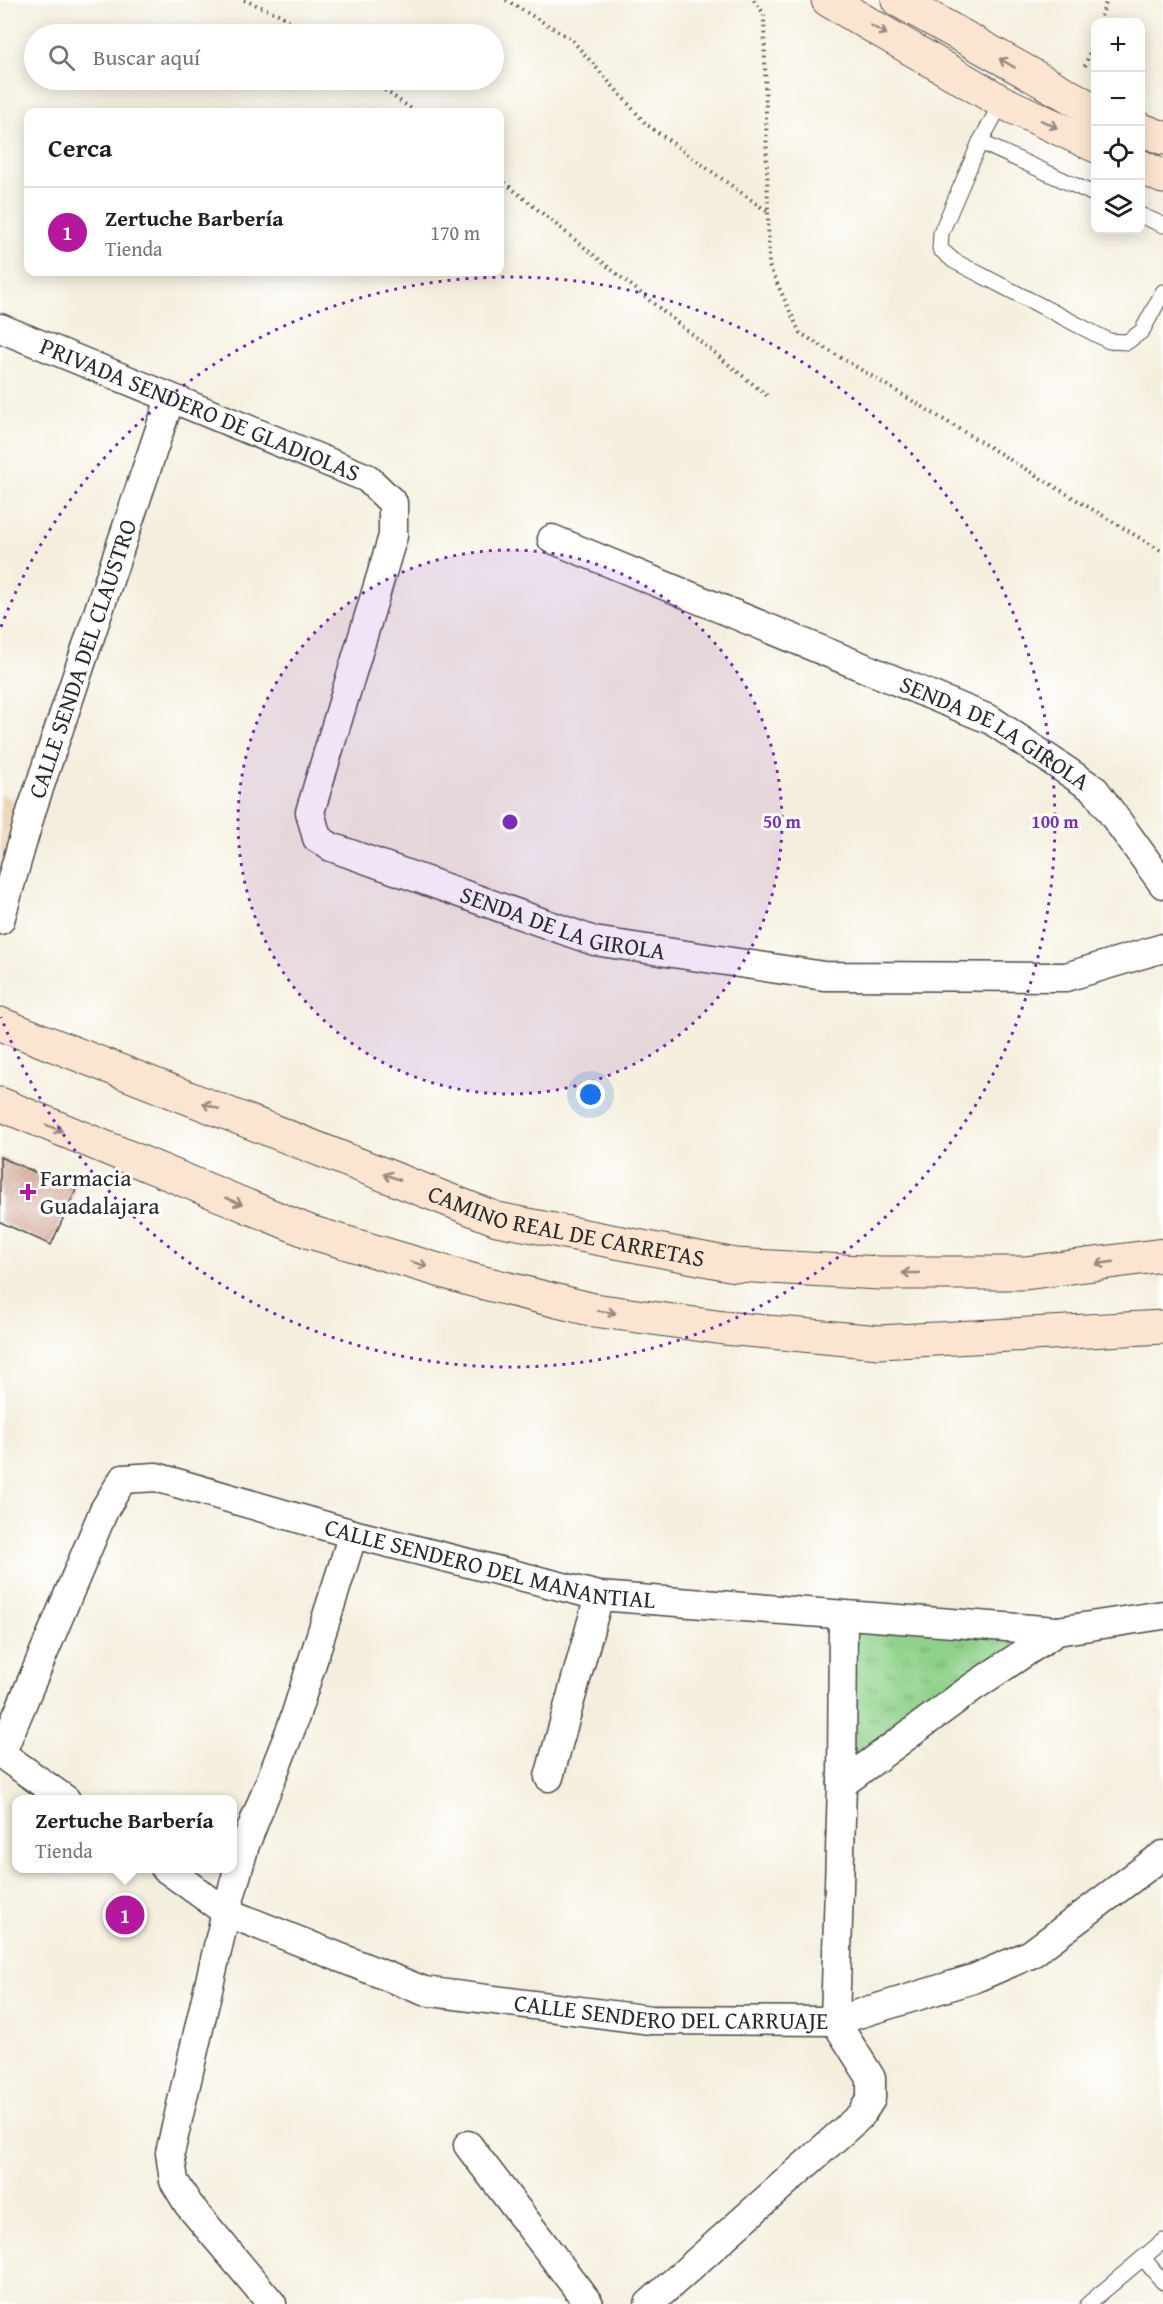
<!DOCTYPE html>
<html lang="es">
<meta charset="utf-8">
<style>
body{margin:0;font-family:"Gentium Book Plus",serif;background:#f2f2f2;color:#202124}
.controls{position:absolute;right:18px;top:18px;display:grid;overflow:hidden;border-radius:12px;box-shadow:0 3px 15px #0003}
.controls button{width:54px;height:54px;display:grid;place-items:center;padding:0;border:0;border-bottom:2px solid #e0e0e0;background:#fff;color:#202124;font:30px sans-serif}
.you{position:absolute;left:591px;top:1095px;width:21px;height:21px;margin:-15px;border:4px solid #fff;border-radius:50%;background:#1a73e8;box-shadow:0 0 0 9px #1a73e833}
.badge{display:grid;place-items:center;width:39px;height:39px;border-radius:50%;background:#b5179e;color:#fff;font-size:20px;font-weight:700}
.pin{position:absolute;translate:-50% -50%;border:3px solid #fff;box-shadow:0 2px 6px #0006}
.popup{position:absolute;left:12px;top:1795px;width:225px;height:78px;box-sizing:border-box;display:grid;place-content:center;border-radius:12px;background:#fff;filter:drop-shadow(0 2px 4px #0005);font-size:20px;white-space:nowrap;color:#757577}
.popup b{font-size:22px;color:#202124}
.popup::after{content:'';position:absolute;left:50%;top:100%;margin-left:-12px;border:12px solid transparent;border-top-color:#fff}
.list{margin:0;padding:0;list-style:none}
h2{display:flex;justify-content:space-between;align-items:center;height:78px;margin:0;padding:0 24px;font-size:26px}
h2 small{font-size:20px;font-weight:400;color:#757577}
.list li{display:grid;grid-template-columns:39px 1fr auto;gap:18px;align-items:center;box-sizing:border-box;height:90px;padding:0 24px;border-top:2px solid #e0e0e0}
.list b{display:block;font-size:22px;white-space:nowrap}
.list p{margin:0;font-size:20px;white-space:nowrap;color:#757577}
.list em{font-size:20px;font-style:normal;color:#757577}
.icon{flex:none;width:33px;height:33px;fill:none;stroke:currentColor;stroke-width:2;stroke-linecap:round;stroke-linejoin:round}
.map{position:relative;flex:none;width:1163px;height:2304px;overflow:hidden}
.search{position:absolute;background:#fff;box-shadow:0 3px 15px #0003;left:24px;top:24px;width:480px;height:66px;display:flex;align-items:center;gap:15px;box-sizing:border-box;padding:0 21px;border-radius:33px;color:#757577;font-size:22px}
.panel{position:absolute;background:#fff;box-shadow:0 3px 15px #0003;left:24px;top:108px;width:480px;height:168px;border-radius:12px}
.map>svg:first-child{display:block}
</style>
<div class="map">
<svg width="1163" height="2304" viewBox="0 0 1163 2304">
<defs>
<pattern id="grass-tufts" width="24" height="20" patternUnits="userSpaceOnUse" patternTransform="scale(1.5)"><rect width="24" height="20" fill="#8ed189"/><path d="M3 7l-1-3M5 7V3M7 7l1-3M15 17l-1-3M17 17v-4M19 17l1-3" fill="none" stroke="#74aa70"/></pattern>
<pattern id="building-hatch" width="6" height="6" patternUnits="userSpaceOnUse" patternTransform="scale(1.5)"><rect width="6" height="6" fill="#d6a791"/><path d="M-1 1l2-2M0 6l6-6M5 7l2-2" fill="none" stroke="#ae8877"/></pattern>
</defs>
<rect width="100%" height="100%" fill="#fff"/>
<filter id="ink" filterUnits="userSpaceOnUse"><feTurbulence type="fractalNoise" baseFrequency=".0167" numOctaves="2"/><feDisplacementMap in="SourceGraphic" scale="12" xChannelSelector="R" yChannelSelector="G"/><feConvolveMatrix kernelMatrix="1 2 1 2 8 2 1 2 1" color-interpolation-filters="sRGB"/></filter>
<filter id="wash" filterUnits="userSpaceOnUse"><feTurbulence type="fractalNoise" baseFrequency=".008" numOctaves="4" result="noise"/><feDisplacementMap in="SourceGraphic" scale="24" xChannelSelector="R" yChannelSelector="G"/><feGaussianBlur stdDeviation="1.35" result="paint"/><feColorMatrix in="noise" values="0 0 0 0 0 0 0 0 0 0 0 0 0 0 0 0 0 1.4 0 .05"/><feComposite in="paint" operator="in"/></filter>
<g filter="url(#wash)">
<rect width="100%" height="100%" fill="#f4efdd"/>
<path fill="#edd7bb" d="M0 794 32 809 0 920Z"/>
<path fill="url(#grass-tufts)" stroke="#5c7e5a" stroke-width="1.5" d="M843 1616 1057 1631 842 1784Z"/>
<g id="blocks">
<path fill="url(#building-hatch)" d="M0 1157 76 1190 51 1245 0 1222Z"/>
</g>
</g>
<g filter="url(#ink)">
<use href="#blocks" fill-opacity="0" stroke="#494846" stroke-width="1.5"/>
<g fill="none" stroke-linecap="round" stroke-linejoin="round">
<g stroke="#494846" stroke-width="17">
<g id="lane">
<path d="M1002 102 980 142 941 233 940 249 954 261 1109 341 1127 342 1142 331 1163 292"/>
<path d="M980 142 1096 195"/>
<path d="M1140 215 1163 225"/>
<path d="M1143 2258 1163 2282"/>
<path d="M1088 2304 1163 2241"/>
</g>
</g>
<g stroke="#494846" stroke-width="31">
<g id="street">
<path id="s1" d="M0 328 367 478 393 503V536L310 812 317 838 331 847 594 941 824 976 1066 977 1163 948"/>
<path id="s2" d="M552 539 991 720 1095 790 1163 884"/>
<path id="s3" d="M0 920 32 809 170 399"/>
<path d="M0 1753 66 1800"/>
<path id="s4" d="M1 1754 104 1510 123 1479 156 1477 353 1534 599 1596 1057 1631 1163 1615"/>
<path d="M549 1777 599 1596"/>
<path d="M842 1784 973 1687 1057 1631"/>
<path id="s5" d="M165 1868 226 1912 424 1991 651 2020 835 2021 973 1979 1031 1954 1163 1855"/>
<path d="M835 2021 842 1784 843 1616"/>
<path d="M468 2145 589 2304"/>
<path d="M272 2304 188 2204 174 2181 170 2153 226 1912 245 1845 292 1726 353 1534"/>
<path d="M649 2304 860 2116 871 2099V2078L835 2021"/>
</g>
</g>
<g stroke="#494846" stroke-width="35">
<g id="secondary">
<path d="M828 0 1002 102 1096 146"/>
<path d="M898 0 1096 111"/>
<path d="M1140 129 1163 138"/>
<path d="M1140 166 1163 177"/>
<path id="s6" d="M0 1024 497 1219 735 1265 880 1273H1025L1163 1255"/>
<path d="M0 1104 310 1232 472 1280 594 1310 724 1328 879 1342 1163 1327"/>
</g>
</g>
<g stroke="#494846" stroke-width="4" stroke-dasharray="1.5 4.5" stroke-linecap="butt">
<path d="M244 0 281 15 308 34"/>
<path d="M506 0 571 39 646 124 768 212"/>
<path d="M754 0 764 14 769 266 800 333 1163 552"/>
<path d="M1099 22 1107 0"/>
<path d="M1085 66 1096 34"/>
<path d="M370 80 416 112"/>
<path d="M500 179 770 398"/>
</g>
<use href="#lane" stroke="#fff" stroke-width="15"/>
<use href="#street" stroke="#fff" stroke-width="28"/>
<use href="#secondary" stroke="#fce5d0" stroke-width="33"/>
</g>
<defs><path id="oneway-shaft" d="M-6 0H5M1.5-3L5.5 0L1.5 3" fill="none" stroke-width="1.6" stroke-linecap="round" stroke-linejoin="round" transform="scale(1.5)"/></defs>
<g stroke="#94887e">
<use href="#oneway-shaft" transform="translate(879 30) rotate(30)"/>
<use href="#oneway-shaft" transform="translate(1007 63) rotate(-150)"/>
<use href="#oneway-shaft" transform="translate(1049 124) rotate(25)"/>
<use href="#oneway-shaft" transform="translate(211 1106) rotate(-159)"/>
<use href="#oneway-shaft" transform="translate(54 1128) rotate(22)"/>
<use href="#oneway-shaft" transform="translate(392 1177) rotate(-159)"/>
<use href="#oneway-shaft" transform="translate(234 1201) rotate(22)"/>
<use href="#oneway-shaft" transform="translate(1105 1263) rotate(172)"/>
<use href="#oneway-shaft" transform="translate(419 1264) rotate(17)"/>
<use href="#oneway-shaft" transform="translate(911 1273) rotate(-180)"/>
<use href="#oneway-shaft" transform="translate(607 1312) rotate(8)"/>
</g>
</g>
<circle cx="510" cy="822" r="272" fill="#7b2cbf" fill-opacity=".12"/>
<g fill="none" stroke="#7b2cbf" stroke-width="3" stroke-dasharray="3 6">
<circle cx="510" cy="822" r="272"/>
<path d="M1 627A545 545 0 1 1 1 1017"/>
</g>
<path fill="#b5179e" stroke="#fff" stroke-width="2" d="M25 1183h6v6h6v6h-6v6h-6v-6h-6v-6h6z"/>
<g text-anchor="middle" stroke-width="6" stroke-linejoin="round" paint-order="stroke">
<g font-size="24" fill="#2b2b2b" stroke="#fff">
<text dy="8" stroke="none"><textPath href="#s1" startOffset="216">PRIVADA SENDERO DE GLADIOLAS</textPath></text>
<text dy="8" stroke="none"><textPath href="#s3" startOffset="274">CALLE SENDA DEL CLAUSTRO</textPath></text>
<text dy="8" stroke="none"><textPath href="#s2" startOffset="484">SENDA DE LA GIROLA</textPath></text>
<text dy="8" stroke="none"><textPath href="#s1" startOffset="1042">SENDA DE LA GIROLA</textPath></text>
<text dy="8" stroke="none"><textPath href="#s6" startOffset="603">CAMINO REAL DE CARRETAS</textPath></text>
<text dy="8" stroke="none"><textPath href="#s4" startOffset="680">CALLE SENDERO DEL MANANTIAL</textPath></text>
<text dy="8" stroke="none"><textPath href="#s5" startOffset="537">CALLE SENDERO DEL CARRUAJE</textPath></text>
</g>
<g font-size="24" fill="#2b2b2b" stroke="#fff" text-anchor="start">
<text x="40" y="1186">Farmacia<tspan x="40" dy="28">Guadalajara</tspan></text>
</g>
</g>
<circle cx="510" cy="822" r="9" fill="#7b2cbf" stroke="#fff" stroke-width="3"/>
<g font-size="18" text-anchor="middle" font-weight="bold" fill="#7b2cbf" stroke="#fff" stroke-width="6" stroke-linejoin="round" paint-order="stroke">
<text x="782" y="828">50 m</text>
<text x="1055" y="828">100 m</text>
</g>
</svg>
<div class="controls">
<button>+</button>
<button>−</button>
<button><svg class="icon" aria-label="locate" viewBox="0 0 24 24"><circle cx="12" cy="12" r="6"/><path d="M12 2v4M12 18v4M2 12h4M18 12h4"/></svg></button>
<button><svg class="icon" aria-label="layers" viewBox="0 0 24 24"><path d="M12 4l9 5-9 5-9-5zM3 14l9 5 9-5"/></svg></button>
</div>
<div class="you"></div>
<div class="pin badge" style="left:125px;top:1915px">1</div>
<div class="popup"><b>Zertuche Barbería</b>Tienda</div>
<div class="search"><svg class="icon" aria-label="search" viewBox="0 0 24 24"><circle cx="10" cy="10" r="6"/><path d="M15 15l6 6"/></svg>Buscar aquí</div>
<section class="panel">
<h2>Cerca<small></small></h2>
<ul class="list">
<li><span class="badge">1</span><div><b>Zertuche Barbería</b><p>Tienda</p></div><em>170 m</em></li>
</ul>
</section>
</div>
